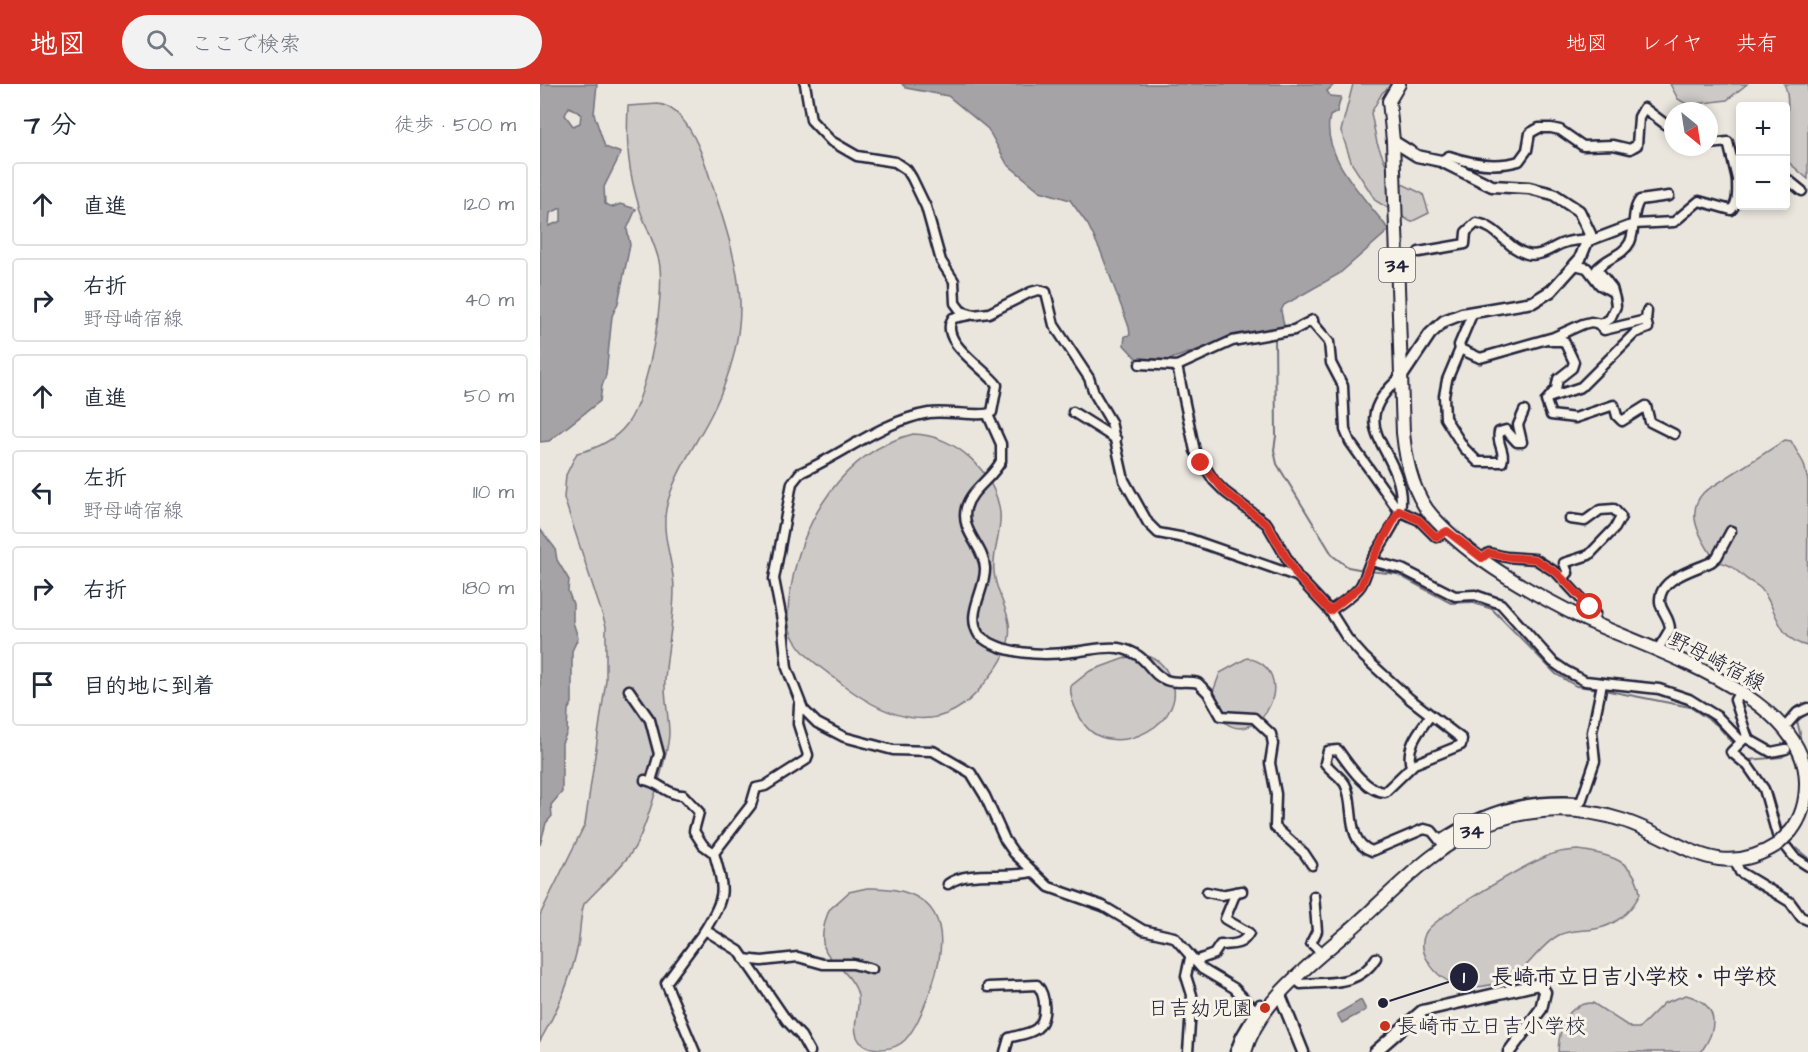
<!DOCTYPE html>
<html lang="ja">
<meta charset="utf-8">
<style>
body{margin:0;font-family:"Architects Daughter","Klee One",sans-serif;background:#f2f2f3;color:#1f2937}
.controls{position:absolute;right:18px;top:18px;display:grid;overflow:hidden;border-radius:6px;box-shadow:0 3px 9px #0003}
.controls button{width:54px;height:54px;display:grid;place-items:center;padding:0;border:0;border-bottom:2px solid #e0e1e3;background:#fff;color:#1f2937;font:30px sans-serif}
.compass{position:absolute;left:1124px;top:18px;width:54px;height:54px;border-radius:50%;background:#fff;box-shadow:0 3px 9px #0003;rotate:150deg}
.stop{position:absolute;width:18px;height:18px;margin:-14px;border:4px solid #d93025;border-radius:50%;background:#fff}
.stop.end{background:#d93025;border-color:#fff;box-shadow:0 2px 6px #0008}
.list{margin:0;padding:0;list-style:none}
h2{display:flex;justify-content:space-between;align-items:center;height:78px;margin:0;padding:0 24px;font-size:26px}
h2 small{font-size:20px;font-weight:400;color:#747a83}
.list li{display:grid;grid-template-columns:39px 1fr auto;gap:18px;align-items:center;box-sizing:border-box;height:84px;margin:0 12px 12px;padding:0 12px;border:2px solid #e0e1e3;border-radius:6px}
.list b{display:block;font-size:22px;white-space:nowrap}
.list p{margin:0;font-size:20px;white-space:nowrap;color:#747a83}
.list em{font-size:20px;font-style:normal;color:#747a83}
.icon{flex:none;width:33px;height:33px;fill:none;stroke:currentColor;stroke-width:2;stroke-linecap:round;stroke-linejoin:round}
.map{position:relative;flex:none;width:1268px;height:968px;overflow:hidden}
header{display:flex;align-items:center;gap:36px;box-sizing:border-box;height:84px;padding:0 30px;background:#d93025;color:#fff}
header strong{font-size:28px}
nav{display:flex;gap:33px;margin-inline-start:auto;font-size:21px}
.search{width:420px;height:54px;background:#f2f2f3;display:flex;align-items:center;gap:15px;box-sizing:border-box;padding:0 21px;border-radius:33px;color:#747a83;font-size:22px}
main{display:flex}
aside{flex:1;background:#fff}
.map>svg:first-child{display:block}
</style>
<header>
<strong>地図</strong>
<div class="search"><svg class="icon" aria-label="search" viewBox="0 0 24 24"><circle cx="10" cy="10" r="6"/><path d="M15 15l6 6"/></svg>ここで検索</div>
<nav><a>地図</a><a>レイヤ</a><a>共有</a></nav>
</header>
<main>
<aside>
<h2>7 分<small>徒歩 · 500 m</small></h2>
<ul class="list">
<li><svg class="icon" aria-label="ahead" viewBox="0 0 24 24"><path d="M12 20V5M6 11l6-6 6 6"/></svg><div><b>直進</b></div><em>120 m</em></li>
<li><svg class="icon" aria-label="right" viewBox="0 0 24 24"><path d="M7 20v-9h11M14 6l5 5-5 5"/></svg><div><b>右折</b><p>野母崎宿線</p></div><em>40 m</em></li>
<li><svg class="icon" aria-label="ahead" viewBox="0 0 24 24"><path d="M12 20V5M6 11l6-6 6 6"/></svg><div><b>直進</b></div><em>50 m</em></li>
<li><svg class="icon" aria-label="left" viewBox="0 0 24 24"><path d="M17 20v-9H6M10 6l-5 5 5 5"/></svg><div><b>左折</b><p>野母崎宿線</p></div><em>110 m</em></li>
<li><svg class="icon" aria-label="right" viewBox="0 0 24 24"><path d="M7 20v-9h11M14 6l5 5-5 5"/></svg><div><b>右折</b></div><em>180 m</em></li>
<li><svg class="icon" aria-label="arrive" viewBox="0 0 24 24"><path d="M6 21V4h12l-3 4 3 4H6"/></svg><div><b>目的地に到着</b></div></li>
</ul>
</aside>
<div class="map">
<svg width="1268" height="968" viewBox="0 0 1268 968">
<rect width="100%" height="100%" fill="#eae6de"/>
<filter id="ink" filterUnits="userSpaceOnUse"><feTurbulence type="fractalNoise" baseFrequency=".0167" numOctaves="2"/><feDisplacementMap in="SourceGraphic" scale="12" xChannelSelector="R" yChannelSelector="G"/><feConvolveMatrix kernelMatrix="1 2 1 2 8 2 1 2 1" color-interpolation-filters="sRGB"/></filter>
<g filter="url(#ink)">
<g fill="#cdc9c6" stroke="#787680" stroke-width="1.5">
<path d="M813 0H852L842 9 831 29 837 59 852 95 883 110 889 129 871 138 836 117 812 80 801 47Z"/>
<path d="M1130 0H1207L1187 16 1148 21 1138 15Z"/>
<path d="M1244 0H1268V95L1246 76C1243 54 1253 16 1244 0Z"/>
<path d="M118 20C144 23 160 63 167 85 180 125 198 175 200 217 201 254 189 294 173 327 158 358 133 390 126 425 121 453 134 478 134 505 134 536 127 566 125 596 124 614 129 632 129 650 128 671 105 749 93 766 80 786 60 802 44 820 39 835 41 850 37 866 30 898 16 929 0 957V831L45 740 66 596V542L24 414 26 391 37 369C55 365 75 356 87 340 108 312 126 212 119 177 115 160 106 143 100 126 88 87 86 62 88 22Z"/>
<path d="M373 350C414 350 456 388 460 429 462 448 452 468 454 487 455 510 473 530 469 553 467 572 456 585 444 600 402 655 349 636 302 600 285 586 263 573 253 553 245 539 248 519 251 504 262 436 303 368 373 350Z"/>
<path d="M1245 356 1251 357 1264 380 1268 397 1267 562C1237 555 1238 527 1222 506 1217 500 1209 498 1203 492 1194 484 1189 479 1176 478 1162 456 1143 430 1164 408Z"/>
<path d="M596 570C612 571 621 576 629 591 656 636 573 680 544 640 537 629 529 615 531 602L550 587Z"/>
<path d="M707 574C762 585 721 668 683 637 677 632 674 620 671 613L680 589Z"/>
<path d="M1038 766C1068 770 1096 776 1100 810 1091 828 1075 842 1055 845 1043 847 1030 846 1019 851 999 861 988 887 967 895 938 908 905 907 888 877 883 869 881 859 885 850 890 835 984 782 1003 774 1014 768 1025 767 1038 766Z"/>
<path d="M327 804C398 802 413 841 392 902 385 920 378 942 365 956 354 967 331 968 320 958 308 943 324 922 316 905 301 872 269 878 289 826L309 808Z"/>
<path d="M1146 911C1179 920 1179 943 1161 968H1018C1019 945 1025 919 1053 919L1091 944H1099L1124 919Z"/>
</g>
<g fill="#a6a3a6" stroke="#716f7b" stroke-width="1.5" fill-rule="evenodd">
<path d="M0 0H57L54 30 65 63 81 69 64 103 65 120 73 123 80 120 96 125 87 145 90 161 78 219 72 232 66 291 62 302 60 317 9 357 0 358ZM29 23 41 30 40 39 33 42 25 31ZM21 124V137L9 142 10 129Z"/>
<path d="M362 0H795L787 7 790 12 801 13 797 28 790 32C780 70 824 113 846 142L847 148 799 190 744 221 741 227 745 246 706 249 628 276 596 274 584 261 585 252 590 251 589 243 561 168 548 141 530 116 500 107 467 80 448 45 408 12 366 4Z"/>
<path d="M0 445 15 464 17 476 29 496 28 507 33 520V538L38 554 32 567V619L28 626 27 648 22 659V708L11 721 12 732 6 739 0 761Z"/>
<path d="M821 916 826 926 802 939 797 930Z"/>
</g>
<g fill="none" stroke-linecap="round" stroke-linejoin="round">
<g stroke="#716f7b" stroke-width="2">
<path d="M735 253 736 352 734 366 737 380 793 472 808 483 824 486"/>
<path d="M829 487 857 490 911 519 931 518 952 525 1016 590 1036 602 1059 605"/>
<path d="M1064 606 1150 623 1177 641 1211 680"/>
<path d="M1259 658 1260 649 1257 637 1268 629"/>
<path d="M1208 676 1242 673 1253 665"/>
<path d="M1216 687 1230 705 1243 749"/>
<path d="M1247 757 1268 774"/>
</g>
<g stroke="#22223b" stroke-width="13">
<g id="minor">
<path d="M265 0 271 36 291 57 317 72 355 78 367 86 372 94 386 123 401 177 414 197 415 219 421 227 434 231 449 229 491 208 499 206 506 208 514 241 549 294 554 309 571 338 584 396 608 439 618 449 650 455 756 492"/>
<path d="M1169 60 1188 58 1197 95H1200"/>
<path d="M901 77 909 72C932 80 955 84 979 77L987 66 990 49 999 44H1011L1020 46 1043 62 1073 61 1090 65 1097 61 1099 33 1104 24 1133 46"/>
<path d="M1246 94 1262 107"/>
<path d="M1049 157 1094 140 1134 138 1159 117 1191 126C1199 119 1197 105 1197 95"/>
<path d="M879 168 925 160 926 148 936 139C958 142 967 165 987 170 1003 174 1013 161 1027 158 1034 156 1042 156 1050 155"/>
<path d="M1035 181 1047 184 1060 201 1071 207"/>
<path d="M933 228 919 261 920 265 940 274 1014 253 1043 240 1051 238 1061 240 1070 235 1076 222 1075 215 1072 204 1057 185C1067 173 1083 172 1090 158 1096 145 1091 127 1100 116L1129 112"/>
<path d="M429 231 413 234C397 257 446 285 457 301L452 328C444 334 405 326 389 329 342 337 304 370 260 389L252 399 234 495 242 536 247 584 263 625 277 639 304 653 353 666 393 667 431 689 445 712 465 756 474 769 509 803 563 822 603 846 634 853 662 885 694 904 715 926"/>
<path d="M771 237 789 258 791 279 803 302 805 346 810 358 859 427 879 436 896 453 907 447"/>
<path d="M1058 240 1064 246 1106 236 1107 227"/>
<path d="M1012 257H1024L1034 278 1032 284 1018 295 1016 305 1006 317 1011 331 1035 334 1074 321 1077 332 1082 337 1106 322 1110 338 1134 350"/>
<path d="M920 265 907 296 904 312 905 334 924 364 938 378H962C966 368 956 359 959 348L966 346 977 358H982L978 341 984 327"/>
<path d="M600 280 637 282 692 257 754 246 773 236"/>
<path d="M637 282 655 367 674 397 685 408 727 440 757 492 790 527 807 554 824 573 870 615 922 655 921 661 874 680 845 708C826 708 808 680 798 666L788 667 785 679C791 687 800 692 805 700 816 719 804 758 832 767L884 745 892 747 905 763"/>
<path d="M1011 313 1041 303 1095 249 1108 244 1106 236"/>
<path d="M533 328 576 355"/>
<path d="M448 331 461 360V377C452 395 431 405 426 424 420 448 444 462 445 484 446 507 425 529 439 551 461 571 504 572 532 568 547 567 563 562 578 564 609 569 608 590 626 596 636 600 648 596 658 599L668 609 681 632 714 634 731 650 733 660 730 679 736 710 735 743 764 769 772 781"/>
<path d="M942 474 949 469 966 473 995 475 1017 489 1055 530 1052 538"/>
<path d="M831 477 862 485 915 512 935 511 961 520 1013 578 1026 587 1045 597 1119 605 1149 615 1178 633 1201 657"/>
<path d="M1023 494 1028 489 1024 479 1049 471 1075 444 1081 433 1074 425 1060 426 1045 437 1030 435"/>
<path d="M790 527C800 520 811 513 819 504 825 497 826 487 830 479 838 464 861 434 861 418 861 361 800 344 862 292"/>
<path d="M1117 567 1130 545C1130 534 1121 527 1120 518 1118 494 1155 486 1171 478L1177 473 1191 447"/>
<path d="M89 606 110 636 119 670 111 697"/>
<path d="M1200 607 1195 616 1208 655 1231 668 1246 665"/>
<path d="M259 621 258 640 268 671 266 676 225 702 216 704 211 721 174 769C185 808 186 811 165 846L199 867 247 937 261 952 270 968"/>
<path d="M1244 644 1257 629 1268 624"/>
<path d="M1207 652 1191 668 1208 682 1224 705 1237 751 1254 773 1268 782"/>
<path d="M871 682C865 663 880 646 890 632"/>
<path d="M105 696C119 698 129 712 143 711L159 728 154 747 163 761 174 769"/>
<path d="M900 756C947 725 985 715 1041 718L1055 677 1052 648 1062 600"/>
<path d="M1195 777 1200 788 1250 818 1261 833 1268 836"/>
<path d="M408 800C428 785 465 795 492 788"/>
<path d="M667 808 681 811 702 807"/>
<path d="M774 812 777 847 771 859 783 870"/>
<path d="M204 875 222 877 258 873 283 880H313L332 885"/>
<path d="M655 877 674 870 680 861C693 860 702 862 709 849L685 835 696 808"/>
<path d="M755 895 761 900C791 898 819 902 836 874"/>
<path d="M448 903 497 901C506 911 508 936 496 945 489 950 478 951 469 954L465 968"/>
<path d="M155 968 126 899 165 846"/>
<path d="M648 968 652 911 646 892 650 874"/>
<path d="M695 968 701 952 720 920"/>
</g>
</g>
<g stroke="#22223b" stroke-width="15">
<g id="tertiary">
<path d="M853 57 877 72 901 77 952 102 989 104 1013 110 1039 127 1050 150 1040 175 1011 207 993 218 922 230 904 237 890 250 862 292"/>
<path d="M740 911 763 968"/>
<path d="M835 968 882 927 999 900 1005 908 1001 925 969 968"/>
</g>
</g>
<g stroke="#22223b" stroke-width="16">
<g id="primary">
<path d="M859 0 849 17 853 57 863 349C866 379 873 411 893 433 933 477 992 509 1044 535 1110 566 1268 612 1266 700 1266 718 1262 733 1251 747"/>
<path d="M705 968C719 917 771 880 810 846 852 809 895 760 949 739 992 723 1039 722 1082 736 1140 754 1176 800 1238 760"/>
</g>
</g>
<use href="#minor" stroke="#f7f3e8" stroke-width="8"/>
<use href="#tertiary" stroke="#f7f3e8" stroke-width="10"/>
<use href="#primary" stroke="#f7f3e8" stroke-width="12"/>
<g stroke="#22223b" stroke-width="16" stroke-linecap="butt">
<path id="primary-bridge" d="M1238 760 1251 747"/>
</g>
<use href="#primary-bridge" stroke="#f7f3e8" stroke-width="12"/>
</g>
</g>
<g fill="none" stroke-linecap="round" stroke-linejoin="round" filter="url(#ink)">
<path stroke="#d93025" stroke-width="8" d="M661 379 685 408 727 440 757 492 790 527 821 502 830 480 859 427 879 436 896 453 907 447 942 474 949 469 966 473 995 475 1017 489 1050 523"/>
</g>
<g fill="#c8321e" stroke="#f7f3e8" stroke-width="2">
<circle cx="725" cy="924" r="6"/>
<circle cx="845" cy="942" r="6"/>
</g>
<g text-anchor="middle" stroke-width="6" stroke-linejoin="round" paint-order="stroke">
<g fill="#f7f3e8" stroke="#62616f" stroke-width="1.5">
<rect x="839" y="164" width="36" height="34" rx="4.5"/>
<rect x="914" y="730" width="36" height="34" rx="4.5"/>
</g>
<g font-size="20" font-weight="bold" fill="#22223b">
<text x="857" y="188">34</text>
<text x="932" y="754">34</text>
</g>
<g font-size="21" fill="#22223b" stroke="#f7f3e8">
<text transform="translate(1177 577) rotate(27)" y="7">野母崎宿線</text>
</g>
<g font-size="21" fill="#22223b" stroke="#f7f3e8" text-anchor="end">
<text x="713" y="931">日吉幼児園</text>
<text x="857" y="949" text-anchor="start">長崎市立日吉小学校</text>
</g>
</g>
<path fill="none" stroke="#22223b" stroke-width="2" d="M843 919L924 893"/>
<g fill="#22223b" stroke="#f7f3e8" stroke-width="2">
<circle cx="843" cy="919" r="6"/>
<circle cx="924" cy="893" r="15"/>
</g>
<g font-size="18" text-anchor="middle" font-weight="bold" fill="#fff">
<text x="924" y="899">1</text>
</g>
<g font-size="22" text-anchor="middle" font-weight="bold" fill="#22223b" stroke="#f7f3e8" stroke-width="6" stroke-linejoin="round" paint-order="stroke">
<text x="1094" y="900">長崎市立日吉小学校・中学校</text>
</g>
</svg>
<div class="controls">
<button>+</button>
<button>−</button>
</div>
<svg class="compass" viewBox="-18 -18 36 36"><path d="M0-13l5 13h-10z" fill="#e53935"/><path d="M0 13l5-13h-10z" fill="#747a83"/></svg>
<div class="stop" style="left:1050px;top:523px"></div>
<div class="stop end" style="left:661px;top:379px"></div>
</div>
</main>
